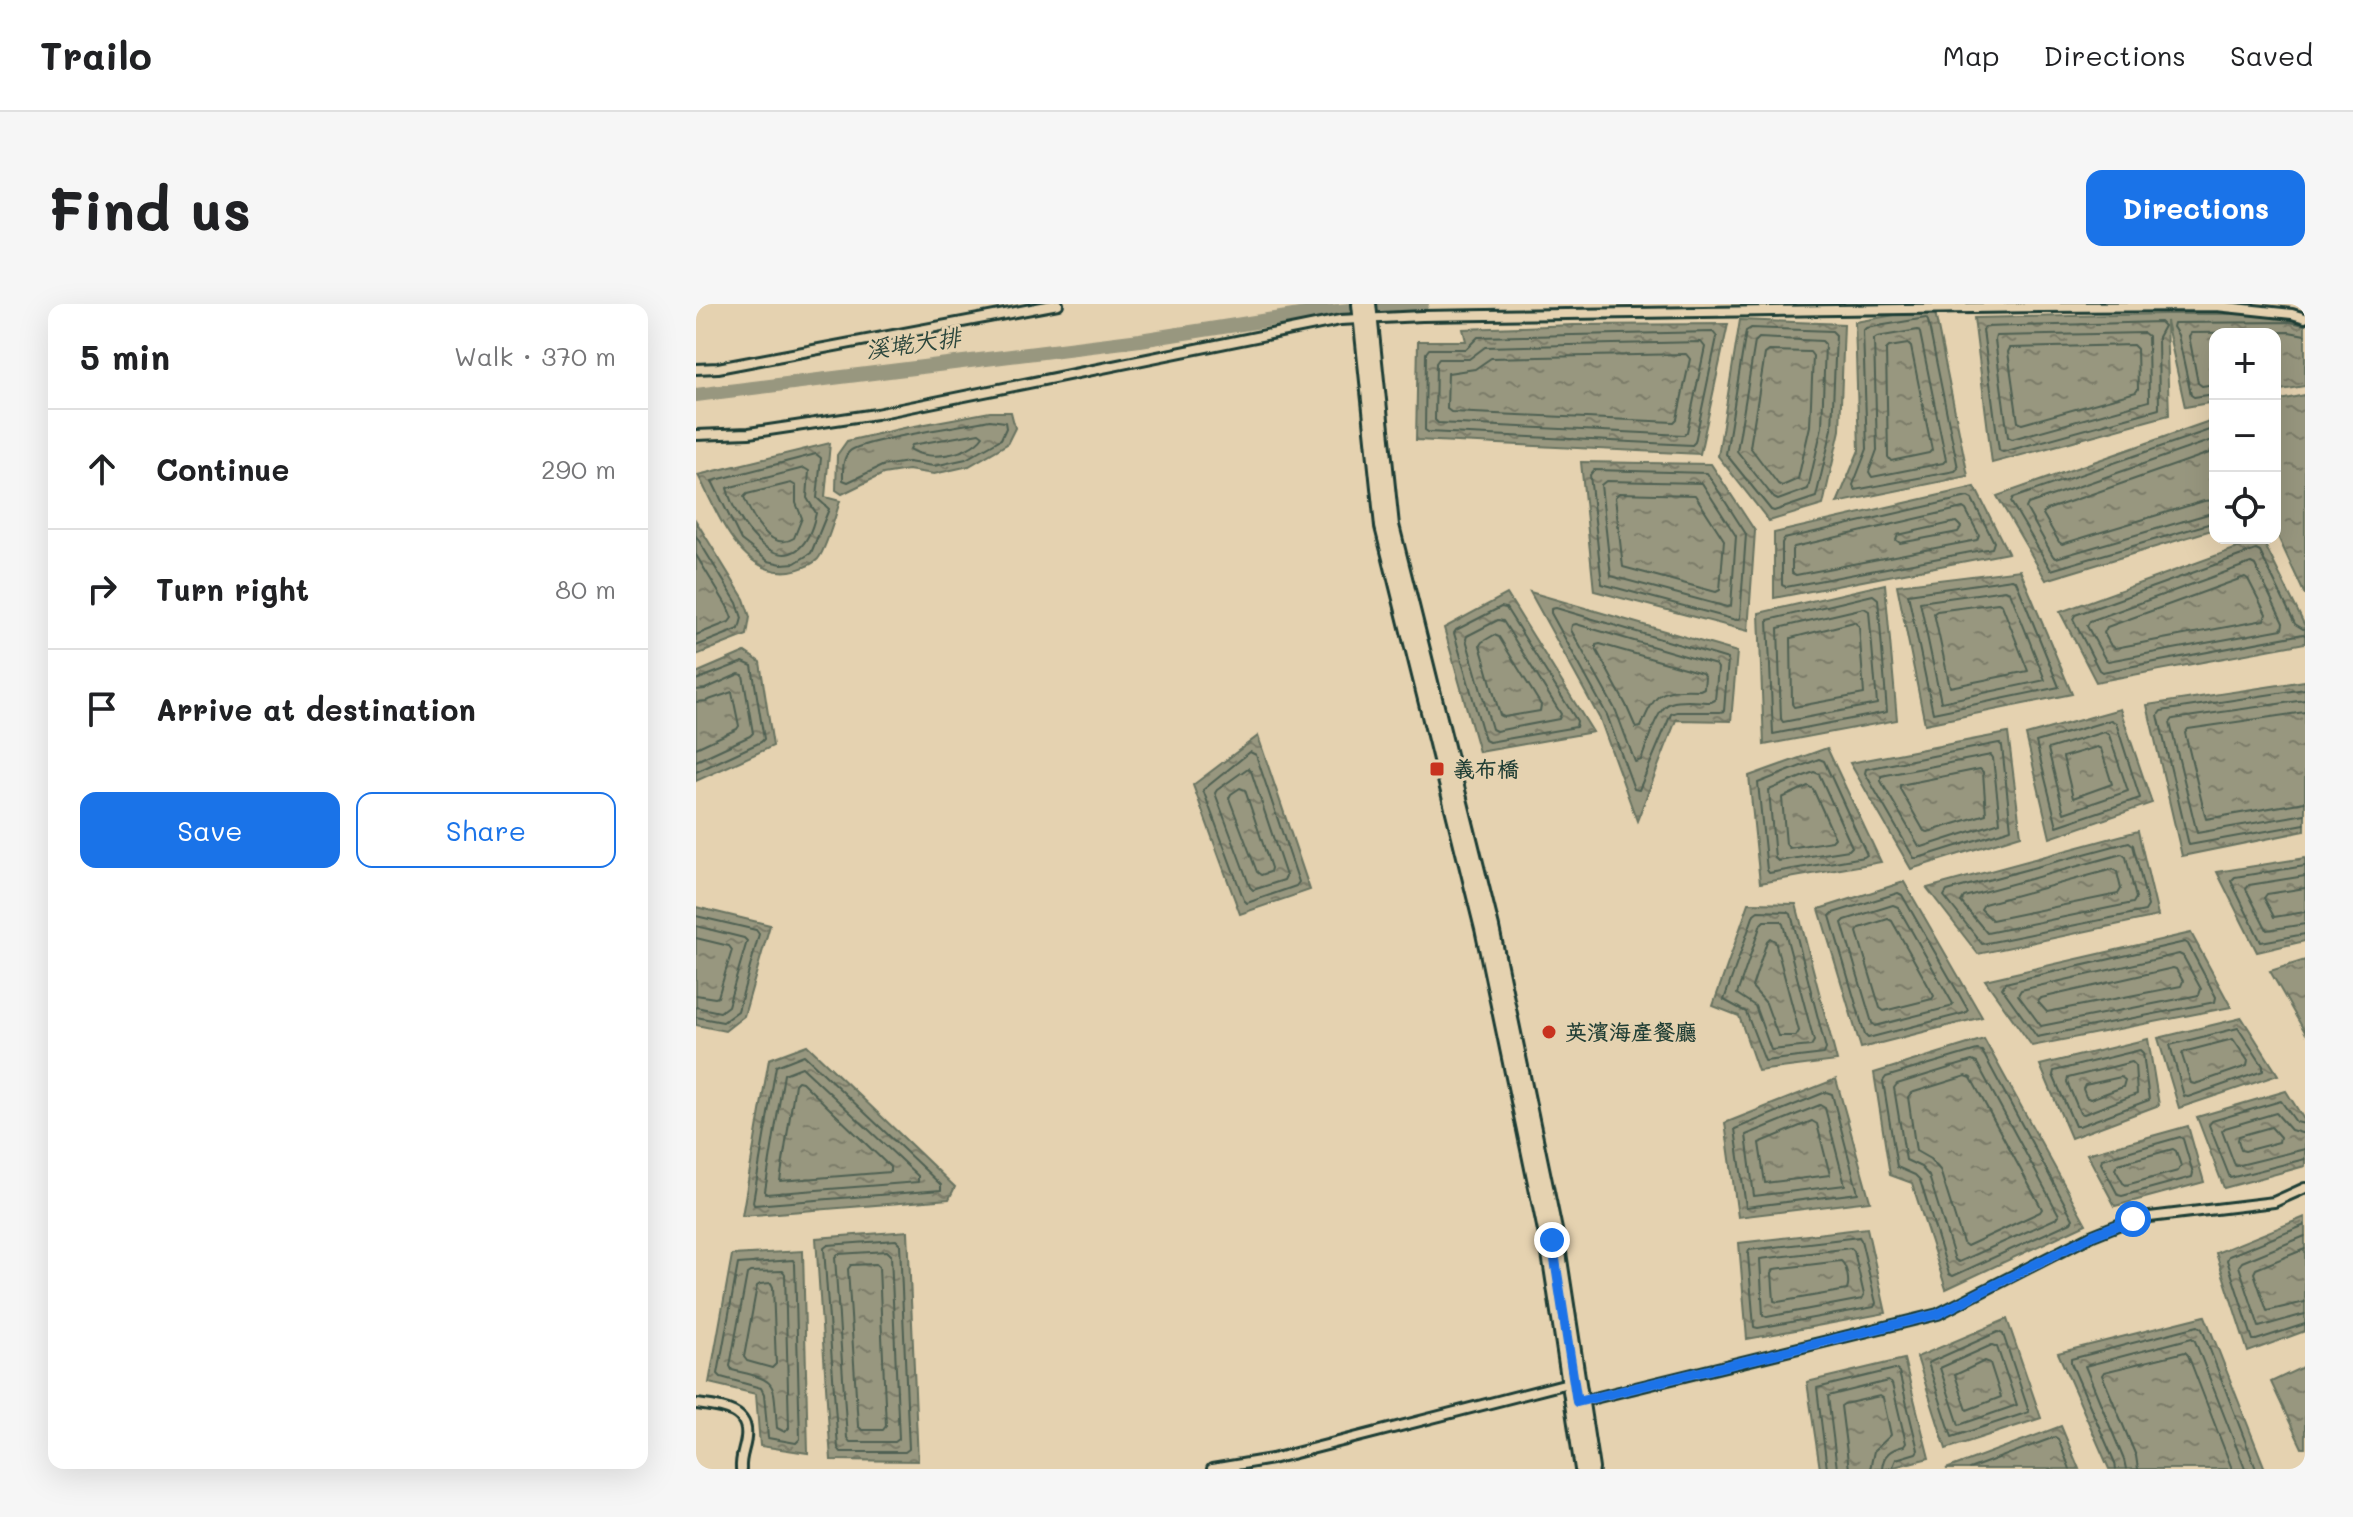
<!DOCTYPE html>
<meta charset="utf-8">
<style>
body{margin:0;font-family:Mali,"LXGW WenKai TC",sans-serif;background:#f6f6f6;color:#202124}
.controls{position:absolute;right:24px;top:24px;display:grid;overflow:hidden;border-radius:16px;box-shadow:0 8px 32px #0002}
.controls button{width:72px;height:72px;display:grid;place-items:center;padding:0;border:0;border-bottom:2px solid #e0e0e0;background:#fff;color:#202124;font:40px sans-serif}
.stop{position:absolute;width:24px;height:24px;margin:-18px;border:6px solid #1a73e8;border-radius:50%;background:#fff}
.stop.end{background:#1a73e8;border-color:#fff;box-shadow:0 2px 8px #0008}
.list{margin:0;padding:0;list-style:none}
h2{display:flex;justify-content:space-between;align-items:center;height:104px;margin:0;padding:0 32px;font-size:34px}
h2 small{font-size:26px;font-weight:400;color:#757577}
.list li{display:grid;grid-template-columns:52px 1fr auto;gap:24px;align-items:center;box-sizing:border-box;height:120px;padding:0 32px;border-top:2px solid #e0e0e0}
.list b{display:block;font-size:30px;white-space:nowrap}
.list em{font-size:26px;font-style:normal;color:#757577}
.actions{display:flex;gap:16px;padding:24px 32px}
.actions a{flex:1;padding:18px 0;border:2px solid #1a73e8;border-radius:16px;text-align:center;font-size:28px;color:#1a73e8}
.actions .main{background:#1a73e8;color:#fff}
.icon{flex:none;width:44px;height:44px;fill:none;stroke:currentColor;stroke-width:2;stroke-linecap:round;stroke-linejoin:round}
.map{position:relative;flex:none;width:1609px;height:1165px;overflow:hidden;border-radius:16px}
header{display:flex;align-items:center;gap:48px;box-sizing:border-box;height:112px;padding:0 40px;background:#fff;border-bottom:2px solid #e0e0e0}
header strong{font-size:38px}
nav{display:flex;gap:44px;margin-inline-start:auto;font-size:28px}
.intro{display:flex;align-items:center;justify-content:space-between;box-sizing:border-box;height:192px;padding:0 48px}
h1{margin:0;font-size:56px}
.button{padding:20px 36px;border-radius:16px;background:#1a73e8;color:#fff;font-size:28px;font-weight:700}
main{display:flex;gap:48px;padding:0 48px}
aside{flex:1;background:#fff;border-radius:16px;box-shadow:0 8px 32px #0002}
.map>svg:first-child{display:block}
</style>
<header>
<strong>Trailo</strong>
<nav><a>Map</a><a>Directions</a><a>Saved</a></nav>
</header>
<div class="intro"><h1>Find us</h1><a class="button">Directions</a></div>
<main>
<aside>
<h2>5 min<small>Walk · 370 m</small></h2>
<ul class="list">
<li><svg class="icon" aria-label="ahead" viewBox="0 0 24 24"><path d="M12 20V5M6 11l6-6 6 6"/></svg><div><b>Continue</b></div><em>290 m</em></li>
<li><svg class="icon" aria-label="right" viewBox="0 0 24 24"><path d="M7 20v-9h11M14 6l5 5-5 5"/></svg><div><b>Turn right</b></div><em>80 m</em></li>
<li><svg class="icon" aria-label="arrive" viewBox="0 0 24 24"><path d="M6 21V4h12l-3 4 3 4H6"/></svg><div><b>Arrive at destination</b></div></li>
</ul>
<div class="actions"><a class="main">Save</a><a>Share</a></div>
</aside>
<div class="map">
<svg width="1609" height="1165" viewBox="0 0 1609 1165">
<defs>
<pattern id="water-ripples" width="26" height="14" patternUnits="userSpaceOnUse" patternTransform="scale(2)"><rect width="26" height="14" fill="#98977f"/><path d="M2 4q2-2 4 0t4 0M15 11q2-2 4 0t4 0" fill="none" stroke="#7b7c69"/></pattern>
</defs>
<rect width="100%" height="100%" fill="#e5d2b0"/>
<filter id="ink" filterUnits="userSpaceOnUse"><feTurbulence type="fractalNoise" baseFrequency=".0125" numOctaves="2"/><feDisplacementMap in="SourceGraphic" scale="16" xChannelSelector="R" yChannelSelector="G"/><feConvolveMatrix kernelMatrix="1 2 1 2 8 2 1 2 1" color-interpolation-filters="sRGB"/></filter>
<g filter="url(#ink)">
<g fill="url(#water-ripples)" stroke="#687361" stroke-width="2">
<path d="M1238 4 1272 172 1141 199 1163 146 1159 18Z"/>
<path d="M1470 10H1596L1609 14V82L1579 87V30H1519V98L1489 103 1470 17 1473 111 1296 159 1278 14Z"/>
<path d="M1044 16 1148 20 1144 126 1127 201 1073 217 1022 152Z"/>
<path d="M1032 20 1004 150 720 136 722 37H770L767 25 878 21Z"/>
<path d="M1609 91V291L1579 226V97Z"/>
<path d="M294 108H315L319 124 311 140 273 162 238 170 212 166 187 170 146 190 140 186 141 151 151 137 208 124Z"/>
<path d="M1519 115V225L1350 276 1301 192Z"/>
<path d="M134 139 129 193 144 197C140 210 130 245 122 255 116 261 102 266 94 267 44 273 21 207 2 171Z"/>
<path d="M885 158 1015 160 1059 227 1052 327 898 287Z"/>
<path d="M1279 183 1312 249 1078 294V229Z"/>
<path d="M0 217 48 295 54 313 51 331 0 351Z"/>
<path d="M1566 235 1609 322V339L1400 378 1364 308Z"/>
<path d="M1324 266 1376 390 1229 420 1201 281Z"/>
<path d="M1189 280 1201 416 1068 441 1063 309Z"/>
<path d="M834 288 1041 348 1035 417 980 416 941 517 904 415Z"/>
<path d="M811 290 897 428 783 448 748 324Z"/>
<path d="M49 348 64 358 77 442 0 477V369Z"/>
<path d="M1609 377V527L1486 552 1451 401Z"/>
<path d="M1424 405 1456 499 1354 534 1330 431Z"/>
<path d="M1312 429 1325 531 1215 565 1154 459Z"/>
<path d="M562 432 614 586 544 610 497 481Z"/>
<path d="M1131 444 1185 558 1064 579 1053 472Z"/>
<path d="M1442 527 1462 612 1282 650 1231 584Z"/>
<path d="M1609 554V637L1561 648 1521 568Z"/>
<path d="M1208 578 1286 713 1165 744 1123 605Z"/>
<path d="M1053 599 1100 600 1141 757 1062 767 1043 712 1017 702Z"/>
<path d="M0 603 74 621 48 712 29 727 0 721Z"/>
<path d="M1495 629 1535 703 1336 742 1289 676Z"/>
<path d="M1609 656V728L1574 667Z"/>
<path d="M1546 714 1582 771 1483 804 1462 734Z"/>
<path d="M1288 735 1390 920 1250 985 1216 879 1194 871 1178 769Z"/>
<path d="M1452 735 1463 801 1375 834 1344 761Z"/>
<path d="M111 741 259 883 253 895 46 912 73 755Z"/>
<path d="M1140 775 1174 897 1042 913 1029 819Z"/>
<path d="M1590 787 1609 817V862L1528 884 1501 813Z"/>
<path d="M1492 822 1508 878 1419 902 1391 850Z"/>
<path d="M1609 913V1027L1552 1048 1520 949Z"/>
<path d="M1171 924 1190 1009 1051 1035 1043 939Z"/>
<path d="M212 927 222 1157 135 1156 120 934Z"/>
<path d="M107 947 112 1149 64 1142 60 1090 13 1079 36 951Z"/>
<path d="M1509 1012 1569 1165H1413L1362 1049Z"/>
<path d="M1311 1015 1345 1114 1250 1145 1221 1053Z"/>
<path d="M1208 1055 1233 1154 1190 1165H1124L1111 1078Z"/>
<path d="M1609 1062V1144H1606L1575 1078Z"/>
<path d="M1365 1122 1383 1165H1250Z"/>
</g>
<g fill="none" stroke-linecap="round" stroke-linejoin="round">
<g stroke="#4f6152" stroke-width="2">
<path d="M1230 14 1232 17 1262 164 1259 167 1159 186 1157 181 1171 145 1167 27 1170 24Z"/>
<path d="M1464 18 1468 22 1462 33 1463 105 1307 148 1303 146 1287 26 1289 23Z"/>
<path d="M1055 24 1136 27 1140 31 1136 125 1120 193 1078 207 1075 206 1030 150 1050 27Z"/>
<path d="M1222 26 1224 29 1250 156 1247 159 1176 173 1173 168 1181 146 1178 35 1181 33Z"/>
<path d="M1017 28 1021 33 999 138 996 141 732 128 729 126 730 49 733 45H770L782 33Z"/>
<path d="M1448 29 1452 32 1453 97 1316 135 1312 133 1299 36 1300 32Z"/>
<path d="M1063 34 1126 37 1129 40 1126 123 1112 185 1082 196 1078 194 1041 147 1059 38Z"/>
<path d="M1005 38 1009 43 991 128 988 131 742 119 739 116 740 59 743 55H773L789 43Z"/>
<path d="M1212 40 1215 43 1236 146 1233 149 1195 157 1192 153 1190 46 1193 43Z"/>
<path d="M1437 41 1441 45 1442 85 1440 88 1326 120 1322 118 1312 48 1314 44Z"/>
<path d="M1073 47 1114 48 1117 52 1114 122 1102 175 1086 182 1082 180 1054 143 1069 50Z"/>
<path d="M990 50 994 55 981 115 978 118 755 108 751 105 752 69 779 65 795 54Z"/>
<path d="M1519 80 1506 82 1502 79 1493 32 1495 29 1593 28 1609 31"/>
<path d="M1519 90 1498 93 1495 91 1482 31 1477 23 1478 19 1594 18 1609 21"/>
<path d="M294 116 309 118 310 124 305 135 270 155 238 162 212 158 186 162 152 178 147 176C147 166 146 154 154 147 167 136 271 121 294 116Z"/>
<path d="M1519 124 1317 194 1315 198 1355 266 1519 218"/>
<path d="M283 129 287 132C274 151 232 158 214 145L216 141Z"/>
<path d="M1519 135 1332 200 1330 204 1357 252 1360 254 1519 208"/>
<path d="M1519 147 1350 206 1347 210 1363 238 1366 240 1508 197 1519 196"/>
<path d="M120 150 125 154 121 194 133 205 115 249 99 259 86 260 72 257 45 236 16 177Z"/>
<path d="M108 164 113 167 111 194 120 209C102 291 43 232 31 184Z"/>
<path d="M898 166 1011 169 1050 230 1044 314 1040 316 906 280 894 171Z"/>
<path d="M910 177 1006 179 1040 232 1035 302 1031 303 915 272 905 181Z"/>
<path d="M95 179 100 182V199L106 214 98 234C74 249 55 211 48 193L51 190Z"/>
<path d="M923 189 999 191 1028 236 1024 286 1020 288 927 263 919 193Z"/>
<path d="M1272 193 1276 195 1298 238 1296 244 1090 283 1086 281V239L1088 235Z"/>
<path d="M1267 204 1270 206 1283 231 1281 236 1100 271 1096 269V246L1098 243Z"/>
<path d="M1260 218 1265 223 1262 228 1204 239 1200 236 1202 231Z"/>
<path d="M0 232 41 299 46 314 43 325 0 342"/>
<path d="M0 251 31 302 36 314 33 318 0 331"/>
<path d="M1555 259 1559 261 1587 319 1586 325 1412 357 1409 355 1391 322 1394 317Z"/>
<path d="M1549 273 1552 275 1570 310 1568 316 1419 344 1415 342 1408 329 1411 323Z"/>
<path d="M1316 275 1320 277 1363 383 1237 409 1212 290Z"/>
<path d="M1309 286 1314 288 1349 376 1245 398 1224 298Z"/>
<path d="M1177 291 1182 295 1191 408 1077 430 1072 316Z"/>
<path d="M1302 299 1306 301 1332 367 1254 383 1238 309 1241 307Z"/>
<path d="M805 303 810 304 881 417 880 423 793 438 789 436 758 329 760 326Z"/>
<path d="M860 304 1032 355 1028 407 1024 408H981L975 410 943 486 938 485 911 411 855 309V305Z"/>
<path d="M1168 304 1173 307 1181 400 1087 418 1085 415 1082 324Z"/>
<path d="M802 316 807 317 865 410 863 415 800 427 796 425 770 335 771 332Z"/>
<path d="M1158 318 1163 322 1168 390 1098 403 1096 400 1095 334Z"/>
<path d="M880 320 1020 361 1022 364 1019 396 1015 398C1003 398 987 395 975 399 960 403 951 442 945 456L939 458 920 407 875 326 876 321Z"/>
<path d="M1609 324 1607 325 1599 320 1564 248 1560 246 1379 311 1377 315 1403 366 1406 368 1607 330 1609 331"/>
<path d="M798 331 803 333 845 401 844 407 808 413 804 411 784 341 786 338Z"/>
<path d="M904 340 1006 369 1009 373 1008 384 1004 386C965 385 960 386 945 423L940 424 930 401 900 345V341Z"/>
<path d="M0 376 47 358 56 362 68 435 65 438 0 468"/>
<path d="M1609 385 1465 407 1462 411 1493 541 1609 520"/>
<path d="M0 386 9 385 43 370 47 371 57 429 54 432 0 457"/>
<path d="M1609 396 1477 415 1474 419 1501 529 1609 510"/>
<path d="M0 398 10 397 36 388 43 422 41 425 0 444"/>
<path d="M1609 408 1492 425 1489 429 1510 515 1609 498"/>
<path d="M1415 416 1420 419 1444 494 1361 522 1340 438Z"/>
<path d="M1408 428 1413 431 1432 487 1368 509 1352 445Z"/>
<path d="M1303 439 1306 442 1315 525 1222 554H1218L1169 469 1170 465Z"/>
<path d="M1401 443 1405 445 1416 480 1377 494 1367 453Z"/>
<path d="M554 448 560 451 603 578 600 582 551 599 548 596 507 486Z"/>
<path d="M1295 451 1297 454 1304 518 1226 543 1223 542 1185 477V472Z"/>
<path d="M1123 455 1128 457 1171 551 1168 553 1073 569 1071 566 1062 479Z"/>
<path d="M552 464 555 467 590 572 588 576 557 586 554 583 519 489 521 486Z"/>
<path d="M1284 465 1287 468 1290 510 1232 528 1228 527 1204 485V481Z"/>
<path d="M1118 468 1123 470 1156 543 1153 546 1082 557 1079 554 1073 486Z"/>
<path d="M1112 482 1117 485 1139 534 1136 537 1093 544 1090 540 1086 494Z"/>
<path d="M544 484 549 486 575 564 574 568 565 571 561 568 533 494 535 490Z"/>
<path d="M1433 538 1437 541 1452 602 1449 607 1286 640 1248 592 1251 587Z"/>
<path d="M1426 550 1430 553 1440 594 1437 599 1291 629 1265 598 1268 593Z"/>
<path d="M1609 562 1539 573 1535 577 1565 638 1609 630"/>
<path d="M1417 565 1421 568 1425 585 1422 590 1296 616 1285 605 1288 600Z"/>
<path d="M1609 572 1553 581 1550 585 1571 626 1609 620"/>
<path d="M1609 584 1571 590 1568 594 1578 613 1609 608"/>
<path d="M1202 589 1206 591 1272 706 1269 709 1172 734 1169 731 1134 612 1137 609Z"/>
<path d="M1197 601 1202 603 1257 700 1254 703 1179 722 1176 719 1146 619 1149 616Z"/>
<path d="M1062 607 1092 608 1095 610 1130 745 1128 750 1069 757 1050 708 1028 696 1058 610Z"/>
<path d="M0 612 60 626 63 630 42 707 27 718 0 713"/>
<path d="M1192 615 1196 617 1238 692 1236 695 1188 707 1184 704 1161 628 1164 624Z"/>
<path d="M1068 617H1084L1087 620 1118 737 1115 742 1075 746 1059 702 1041 690 1065 620Z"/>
<path d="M0 622 48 634 51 637 32 702 24 708 0 703"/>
<path d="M0 634 33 642 36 646 22 693 19 694 0 691"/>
<path d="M1074 634 1079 637 1103 727 1100 732H1082L1070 699 1056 683 1071 637Z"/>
<path d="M1489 638 1492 640 1520 693 1519 698 1341 733 1306 684 1309 679Z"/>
<path d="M1483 650 1487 652 1505 685 1503 691 1345 722 1322 691 1325 686Z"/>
<path d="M1477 664 1480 665 1487 677 1485 682 1351 708 1342 698 1345 694Z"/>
<path d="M1542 724 1567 762V767L1492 793 1488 792 1474 741Z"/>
<path d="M1537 735 1552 757 1551 762 1499 780 1495 779 1486 751 1487 748Z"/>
<path d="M1281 746 1286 747 1377 915 1375 918 1257 972 1253 970 1224 876 1219 871 1201 863 1187 777 1190 773Z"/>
<path d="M1444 746 1447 749 1453 796 1383 822H1379L1357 771 1358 767Z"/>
<path d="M108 751 245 881V886L58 901 57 898 80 762Z"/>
<path d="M1276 757 1281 759 1363 911 1361 914 1263 958 1259 956 1233 872 1225 863 1210 856 1198 784 1201 780Z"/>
<path d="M1436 758 1439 761 1441 790 1388 810 1384 809 1371 778 1372 774Z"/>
<path d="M106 763 222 872V878L70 890 69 887 88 770Z"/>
<path d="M1270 772 1275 774 1346 905 1344 908 1271 942 1267 939 1244 866 1234 855 1220 847 1212 793 1215 789Z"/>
<path d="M1425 773 1429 776 1427 783 1394 795 1390 793 1387 785 1389 781Z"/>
<path d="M102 777 106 778 194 863V868L84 877 99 780Z"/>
<path d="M1130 788 1136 790 1162 889 1050 903 1039 825Z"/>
<path d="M1124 801 1129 804 1149 881 1058 892 1050 831Z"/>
<path d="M1116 817 1121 820 1134 871 1069 879 1063 839Z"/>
<path d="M1609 820 1600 818 1585 797 1516 817 1513 821 1534 874 1609 855"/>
<path d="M1575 823 1584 833 1583 838 1549 847 1545 846 1542 836 1543 832Z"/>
<path d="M1609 830 1595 826 1580 809 1529 824 1526 827 1538 859 1540 862 1609 845"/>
<path d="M1484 833 1487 835 1497 869 1496 873 1426 892 1422 891 1405 859 1406 855Z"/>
<path d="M1477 845 1480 847 1485 862 1482 867 1430 881 1427 879 1419 865 1422 860Z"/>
<path d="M1609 921 1533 952 1531 956 1557 1036H1560L1609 1020"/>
<path d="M1609 932 1546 958 1543 962 1563 1023 1609 1010"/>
<path d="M1163 933 1165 936 1180 999 1178 1003 1062 1024 1058 1023 1052 950 1053 946Z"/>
<path d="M200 936 204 940 213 1145 209 1148H145L142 1144 128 944 132 941Z"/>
<path d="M1155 944 1158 947 1168 991 1166 995 1071 1013 1067 1011 1064 955Z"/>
<path d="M1609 945 1560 965 1558 969 1571 1007 1609 998"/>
<path d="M191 947 195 951 203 1135 199 1138H154L151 1134 139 953 142 950Z"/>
<path d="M97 956 99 960 104 1135 100 1139 72 1134 68 1090 65 1084 25 1073 22 1070 42 960Z"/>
<path d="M1145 957C1151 962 1154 979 1151 986L1082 998 1078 997 1076 969 1078 965Z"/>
<path d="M180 960 183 963 190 1122 187 1126H166L162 1122 152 965 155 961Z"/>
<path d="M87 967 89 970 93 1124 89 1128 81 1124C77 1077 84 1077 36 1066L34 1062 51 970 54 968Z"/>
<path d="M75 979 77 983 80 1060 76 1064 51 1057 48 1053 61 982 64 980Z"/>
<path d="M1302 1028 1307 1030 1333 1108 1256 1133 1232 1059Z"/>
<path d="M1296 1041 1301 1043 1321 1101 1263 1121 1244 1064Z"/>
<path d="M1289 1057 1294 1059 1305 1093 1271 1106 1259 1071Z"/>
<path d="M1131 1165 1121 1084 1199 1065 1203 1068 1222 1146 1220 1149 1200 1155 1196 1165"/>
<path d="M1141 1165 1132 1092 1192 1077 1196 1080 1210 1139 1208 1142C1195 1145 1187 1150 1186 1165"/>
<path d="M1153 1165 1145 1102 1148 1100 1184 1092 1187 1094 1195 1131 1178 1147 1174 1165"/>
<path d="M1273 1165 1359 1133 1362 1135 1374 1165"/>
<path d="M1420 1165 1419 1159 1375 1059V1055L1502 1022 1506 1025 1560 1165"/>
<path d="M1430 1165 1428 1156 1389 1062 1496 1034 1499 1037 1549 1165"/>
<path d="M1442 1165 1440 1152 1406 1071 1408 1068 1489 1048 1492 1051 1536 1165"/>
</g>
<path stroke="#98977f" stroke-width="14" d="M0 91 444 36 616 9 726 0"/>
<g stroke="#1f3d34" stroke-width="14">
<g id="service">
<path d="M0 65 22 64 362 0"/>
<path d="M0 131 53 129 180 110 644 16 726 12 1343 3 1520 2 1596 10 1609 14"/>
<path d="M882 1098 1242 1010 1397 931 1437 915 1578 898 1609 884"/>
<path d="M0 1100C22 1103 54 1104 50 1134 49 1145 44 1153 45 1165"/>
<path d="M516 1165 576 1155 876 1078"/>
</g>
</g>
<g stroke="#1f3d34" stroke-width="28">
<path id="secondary" d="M668 0 691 222 791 624 856 936 891 1165"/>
</g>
<use href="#service" stroke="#e5d2b0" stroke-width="8"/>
<use href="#secondary" stroke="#e5d2b0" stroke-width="22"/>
</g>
</g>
<g fill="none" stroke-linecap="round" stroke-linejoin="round" filter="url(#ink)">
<path stroke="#1a73e8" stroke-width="10" d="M856 936 881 1098 1242 1010 1397 931 1437 915"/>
</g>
<g fill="#c8321e" stroke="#e5d2b0" stroke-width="3">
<rect x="733" y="457" width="16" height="16" rx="4"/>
<circle cx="853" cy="728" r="8"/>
</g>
<g text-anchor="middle" stroke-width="6" stroke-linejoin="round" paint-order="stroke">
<g font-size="22" font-weight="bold" fill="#1f3d34" stroke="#e5d2b0" text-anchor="start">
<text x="757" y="473">義布橋</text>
<text x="869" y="736">英濱海產餐廳</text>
</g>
<g font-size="24" font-style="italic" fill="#2b463c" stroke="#e5d2b0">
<text transform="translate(217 40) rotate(-8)" y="8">溪墘大排</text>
</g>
</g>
</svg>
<div class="controls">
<button>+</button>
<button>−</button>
<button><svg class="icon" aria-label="locate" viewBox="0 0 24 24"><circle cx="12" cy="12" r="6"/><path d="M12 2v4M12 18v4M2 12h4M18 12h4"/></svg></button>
</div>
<div class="stop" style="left:1437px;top:915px"></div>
<div class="stop end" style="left:856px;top:936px"></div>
</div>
</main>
